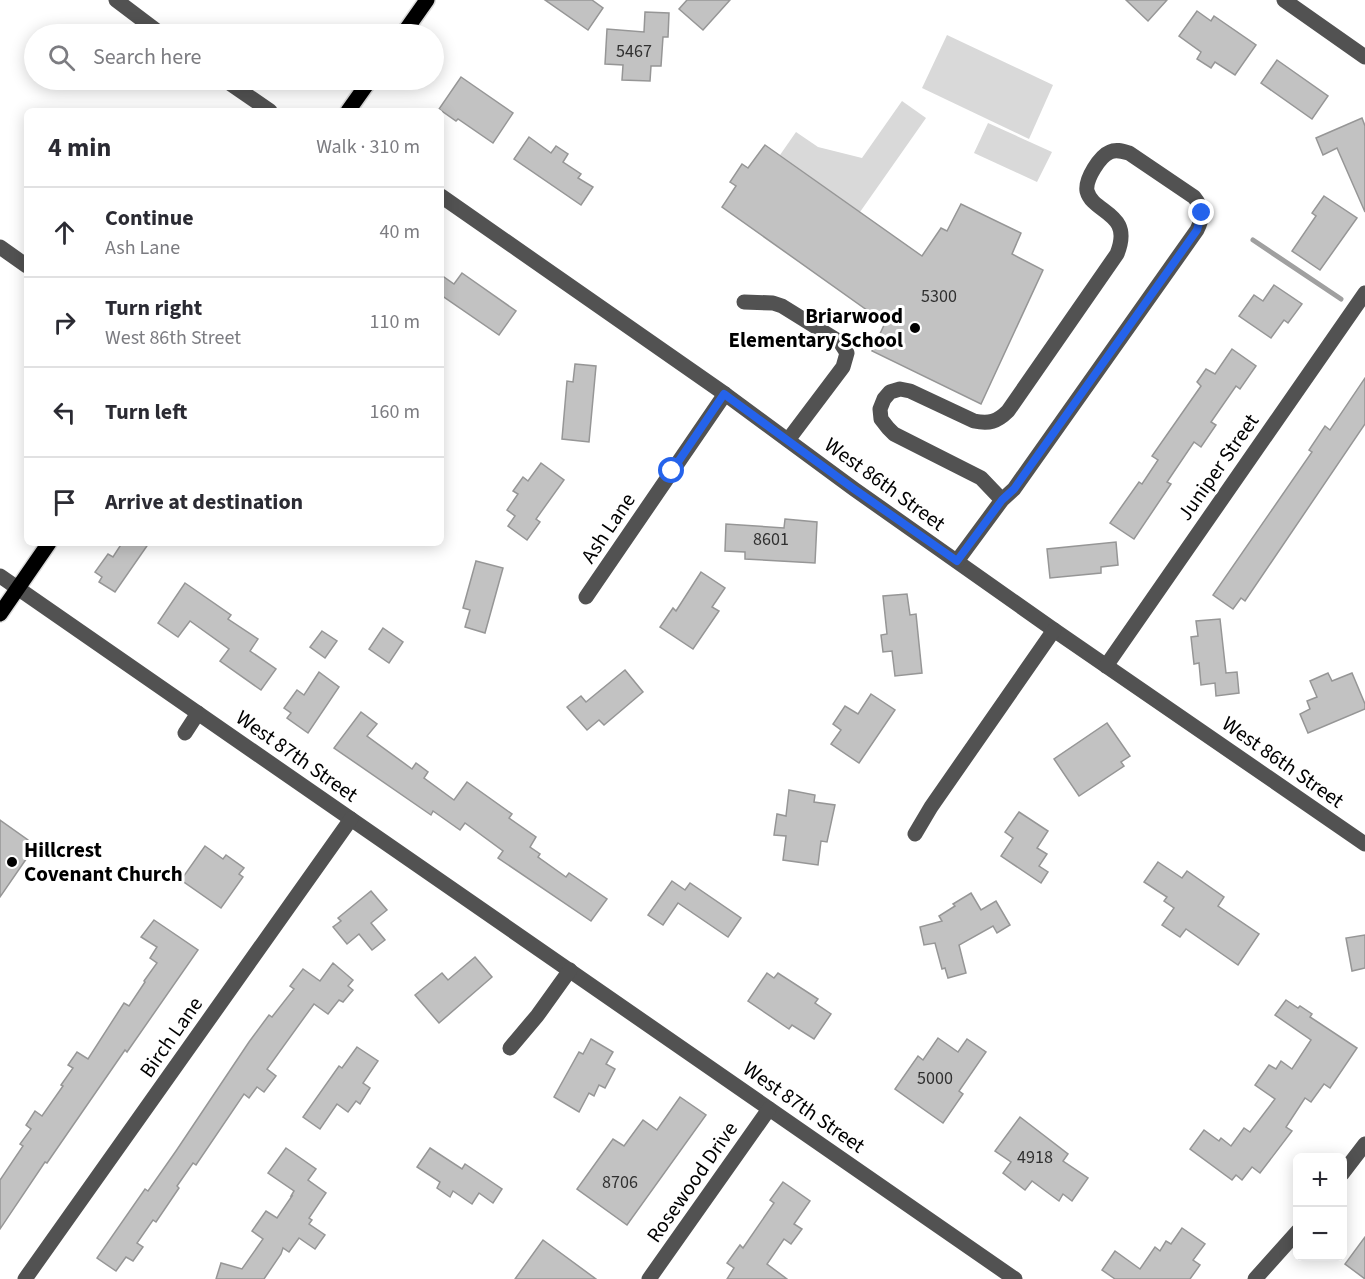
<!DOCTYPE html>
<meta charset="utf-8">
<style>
body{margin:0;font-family:"Source Sans 3",sans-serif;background:#f2f2f3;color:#2b2b33}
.controls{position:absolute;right:18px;bottom:18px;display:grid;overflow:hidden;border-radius:9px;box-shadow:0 3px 15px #0003}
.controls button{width:54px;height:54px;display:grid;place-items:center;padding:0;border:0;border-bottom:2px solid #e1e1e2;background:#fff;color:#2b2b33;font:30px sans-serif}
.stop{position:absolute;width:18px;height:18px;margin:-14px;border:4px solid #2563eb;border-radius:50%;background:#fff}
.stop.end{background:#2563eb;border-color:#fff;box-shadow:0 2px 6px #0008}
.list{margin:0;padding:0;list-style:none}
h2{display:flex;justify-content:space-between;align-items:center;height:78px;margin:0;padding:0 24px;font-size:26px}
h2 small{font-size:20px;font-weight:400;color:#7c7c81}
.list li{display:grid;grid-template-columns:39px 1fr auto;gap:18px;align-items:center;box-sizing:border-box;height:90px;padding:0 24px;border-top:2px solid #e1e1e2}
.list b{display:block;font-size:22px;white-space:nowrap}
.list p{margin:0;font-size:20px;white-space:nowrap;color:#7c7c81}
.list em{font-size:20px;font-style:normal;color:#7c7c81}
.icon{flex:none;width:33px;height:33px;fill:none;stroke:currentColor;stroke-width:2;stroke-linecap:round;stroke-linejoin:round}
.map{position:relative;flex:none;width:1365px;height:1279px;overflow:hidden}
.search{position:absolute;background:#fff;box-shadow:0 3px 15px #0003;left:24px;top:24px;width:420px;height:66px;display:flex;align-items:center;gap:15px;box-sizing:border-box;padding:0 21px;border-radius:33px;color:#7c7c81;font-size:22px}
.panel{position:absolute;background:#fff;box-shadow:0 3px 15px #0003;left:24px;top:108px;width:420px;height:438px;border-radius:9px}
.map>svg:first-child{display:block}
</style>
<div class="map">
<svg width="1365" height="1279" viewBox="0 0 1365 1279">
<rect width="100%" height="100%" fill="#fff"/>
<g fill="#d9d9d9">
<path d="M947 35 1053 85 1029 139 922 88Z"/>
<path d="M902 101 926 118 860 212 780 155 796 132 818 147 862 158Z"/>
<path d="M988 123 1052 152 1037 182 974 153Z"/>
</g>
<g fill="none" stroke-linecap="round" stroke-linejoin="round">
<path stroke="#a0a0a0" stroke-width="5" d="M1253 240 1341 299"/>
</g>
<g fill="#c2c2c2" stroke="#969696" stroke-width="1.5">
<path d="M545 0H592L603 8 588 30Z"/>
<path d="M687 0H730L703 30 679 9Z"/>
<path d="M1126 0H1167L1148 21Z"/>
<path d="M1197 11 1211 21 1214 16 1256 45 1235 75 1215 62 1211 68 1197 59 1201 52 1179 36Z"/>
<path d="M645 12 669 13 668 37H663L661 66H651L650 81 622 80 623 65 605 64 607 29 644 32Z"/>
<path d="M1277 60 1328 96 1312 119 1261 83Z"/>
<path d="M461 77 513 113 493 143 458 119 456 121 439 109Z"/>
<path d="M1362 118 1365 126V212L1337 148 1323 155 1316 138Z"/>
<path d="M529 137 551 153 556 146 568 154 563 162 581 174 578 178 593 187 581 205 514 159Z"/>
<path d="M765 145 922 256 941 228 947 231 961 204 1021 233 1012 254 1043 270 981 404 872 351 885 323 722 207 736 186 730 182 742 164 748 168Z"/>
<path d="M1324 196 1357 218 1320 270 1292 251 1316 216 1312 213Z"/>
<path d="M462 273 516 311 499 335 441 295V275L454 284Z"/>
<path d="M1274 285 1302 304 1288 323 1284 320 1271 338 1239 316 1254 295 1263 301Z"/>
<path d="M1232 349 1256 366 1240 389 1236 386 1211 422 1216 425 1201 447 1194 442 1167 482 1171 484 1134 539 1110 523 1139 482 1142 484 1158 460 1152 456 1201 386 1197 382 1206 369 1215 374Z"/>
<path d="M575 364 596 366 589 442 562 439 567 381 573 382Z"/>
<path d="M1365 378V424L1245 601 1241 598 1233 609 1213 595 1312 452 1309 450 1325 426 1330 430Z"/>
<path d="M541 463 564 480 536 519 540 522 527 540 508 526 515 516 507 510 518 494 513 491 523 477 528 481Z"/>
<path d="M785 519 817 522 815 563 745 559V552L725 551 726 524 784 528Z"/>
<path d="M1116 542 1118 565 1101 567V573L1050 578 1047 549Z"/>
<path d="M122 543H149L115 592 99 582 102 577 95 572 108 554 113 557Z"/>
<path d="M476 561 503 568 485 633 465 627 470 610 463 608Z"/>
<path d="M701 572 725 588 712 607 719 611 693 649 660 627 673 608 676 611Z"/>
<path d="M185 583 231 615 228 619 258 639 250 651 276 669 261 690 220 661 229 649 190 621 178 637 158 623Z"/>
<path d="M907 594 910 615 916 614 922 673 895 676 892 651 883 652 881 635 887 634 883 596Z"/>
<path d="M1220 619 1226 673 1237 672 1239 693 1216 696 1215 683 1201 685 1199 663 1194 664 1191 637 1198 636 1196 621Z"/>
<path d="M383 628 403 642 389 663 369 649Z"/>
<path d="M322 631 337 641 325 658 310 647Z"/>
<path d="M625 670 643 692 604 725 599 720 587 730 567 707 581 696 586 702Z"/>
<path d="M319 672 339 687 308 733 287 718 291 713 284 708 297 690 304 695Z"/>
<path d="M1328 673 1332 681 1352 673 1365 704V709L1308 733 1300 714 1310 709 1307 701 1317 697 1310 681Z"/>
<path d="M871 694 895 710 859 763 831 744 841 730 833 724 845 706 858 714Z"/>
<path d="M361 712 377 724 367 736 412 769 416 763 428 772 424 778 454 800 467 782 512 814 509 818 536 837 530 847 540 854 538 857 566 877 569 873 607 899 591 921 498 858 503 851 465 823 460 830 433 811 431 815 334 748Z"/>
<path d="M1107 723 1130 756 1121 762 1124 766 1079 796 1054 759Z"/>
<path d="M789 790 815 795 814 802 835 805 827 842 821 841 818 865 783 860 786 836 774 835 777 814 786 816Z"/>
<path d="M1019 812 1048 831 1037 848 1047 854 1039 866 1048 872 1041 883 1001 856 1013 838 1005 832Z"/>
<path d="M0 820 28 840 31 852 0 897Z"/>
<path d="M205 846 223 859 226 855 244 868 239 874 243 877 221 908 181 880Z"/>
<path d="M1158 862 1182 878 1187 871 1224 897 1218 906 1259 934 1238 965 1186 929 1180 937 1162 925 1174 908 1164 901 1167 897 1144 882Z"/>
<path d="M672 881 685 890 690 883 741 918 728 937 678 903 663 925 648 915Z"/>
<path d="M371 891 387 910 371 923 385 940 372 950 359 934 347 944 333 927 341 921 338 918Z"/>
<path d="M971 893 981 910 996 901 1010 925 997 933 993 926 959 945 966 973 948 978 945 968 942 969 935 943 924 945 920 927 942 921 939 916 955 906 953 904Z"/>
<path d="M154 920 198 950 127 1052 125 1050 47 1163 45 1162 0 1229V1180L23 1146 20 1144 31 1129 26 1125 35 1111 42 1116 63 1086 61 1085 73 1068 68 1065 77 1052 88 1059 124 1003 129 1006 145 982 144 981 157 963 150 958 157 947 141 937Z"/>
<path d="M1365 935V968L1352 971 1346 938Z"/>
<path d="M475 957 492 977 439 1023 415 995 442 973 448 980Z"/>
<path d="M333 963 353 980 348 986 353 990 343 1002 339 1000 328 1014 314 1004 267 1069 276 1076 264 1092 257 1087 249 1098 244 1094 196 1165 193 1163 177 1186 179 1188 156 1222 153 1220 137 1243 143 1247 133 1261 126 1257 116 1271 97 1258 145 1189 148 1191 176 1151 249 1042 269 1015 272 1017 294 989 290 986 303 969 320 981Z"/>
<path d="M767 973 774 978 778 973 818 999 815 1003 831 1014 814 1039 792 1025 789 1029 748 1001Z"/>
<path d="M1286 1000 1298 1008 1300 1006 1312 1014 1310 1017 1357 1048 1330 1088 1324 1084 1311 1102 1305 1098 1286 1127 1292 1131 1260 1173 1252 1167 1242 1180 1236 1175 1232 1180 1190 1149 1204 1130 1219 1141 1221 1138 1231 1146 1244 1128 1250 1132 1275 1099 1255 1085 1269 1065 1276 1069 1281 1061 1292 1069 1311 1040 1275 1015Z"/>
<path d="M938 1038 958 1052 967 1039 986 1052 959 1091 963 1094 943 1123 895 1089 918 1056 923 1060Z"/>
<path d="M591 1039 613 1052 606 1064 615 1069 605 1088 599 1085 594 1096 589 1093 579 1112 554 1097 579 1052 583 1054Z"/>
<path d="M357 1047 378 1061 363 1083 370 1088 360 1104 356 1101 348 1112 337 1104 320 1129 303 1117 339 1066 342 1068Z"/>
<path d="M680 1097 706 1115 627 1225 577 1189 613 1139 624 1146 643 1120 657 1130Z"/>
<path d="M1020 1117 1068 1154 1063 1161 1088 1178 1072 1201 1063 1194 1059 1201 1032 1181 1025 1190 1003 1173 1011 1162 995 1151Z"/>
<path d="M286 1148 316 1169 308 1180 326 1193 309 1218 312 1220 309 1224 325 1235 315 1249 299 1238 289 1252 283 1248 281 1254 264 1279H216L221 1263 242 1269 263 1239 252 1231 266 1211 277 1218 292 1196H291L294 1191 268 1173Z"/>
<path d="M430 1148 462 1169 465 1164 502 1189 493 1203 479 1193 472 1204 453 1191 450 1197 437 1188 440 1182 417 1167Z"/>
<path d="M783 1182 810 1201 794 1224 802 1229 791 1244 784 1239 767 1264 787 1279H727L734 1268 727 1263 740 1245 743 1248 774 1203 770 1200Z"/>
<path d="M1182 1228 1205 1244 1193 1260 1200 1265 1190 1279H1115L1102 1270 1115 1251 1140 1269 1155 1247 1160 1251 1166 1241 1171 1244Z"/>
<path d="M1365 1237V1279L1345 1264Z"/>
<path d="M543 1240 596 1279H515Z"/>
</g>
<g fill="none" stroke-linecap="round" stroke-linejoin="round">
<g stroke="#dbdbdb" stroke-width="18">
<g id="major">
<path d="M403 34 427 0"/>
<path d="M348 111 370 80"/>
<path d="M0 614 49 543"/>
</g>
</g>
<g stroke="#525252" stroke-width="15">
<path d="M116 0 161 34"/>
<path d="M1284 0 1365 57"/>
<path d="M225 80 270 111"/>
<path d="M441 196 725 394 854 489 1054 630 1365 844"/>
<path d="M0 247 27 266"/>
<path d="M744 302 773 303 782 306 840 342 847 353 843 367 788 440"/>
<path d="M957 561 1002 500 1014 489 1197 230C1204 216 1203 208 1194 197L1129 153C1122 151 1116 149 1110 152 1100 156 1085 179 1087 191 1093 214 1134 212 1117 254L1008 411C997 422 989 424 974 421L910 391 900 389 890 392 884 399 880 409 881 419 888 428 894 434 981 478 1002 500"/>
<path d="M0 576 1015 1279"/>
<path d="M586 597 725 394"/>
<path d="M1106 666 1365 293"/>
<path d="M185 733 198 713"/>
<path d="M915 834 931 807 1054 630"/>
<path d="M510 1048 537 1016 570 970"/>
<path d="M1342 1174 1365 1144"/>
<path d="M25 1279 351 819"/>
<path d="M649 1279 769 1109"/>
<path d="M1255 1279 1298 1231"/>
</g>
<use href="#major" stroke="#000" stroke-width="15"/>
</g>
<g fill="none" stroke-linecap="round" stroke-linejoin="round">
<path stroke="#2563eb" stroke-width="8" d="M672 471 724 394 854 489 957 561 1002 500 1014 489 1197 230 1202 213"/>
</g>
<g fill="#000" stroke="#fff" stroke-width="2">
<circle cx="915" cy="328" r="6"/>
<circle cx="12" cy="862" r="6"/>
</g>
<g text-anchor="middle" stroke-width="6" stroke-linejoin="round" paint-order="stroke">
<g font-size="18" fill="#303030">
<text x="634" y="57">5467</text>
<text x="939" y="302">5300</text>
<text x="771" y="545">8601</text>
<text x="935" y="1084">5000</text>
<text x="1035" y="1163">4918</text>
<text x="620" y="1188">8706</text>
</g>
<g font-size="21" font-weight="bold" fill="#000" stroke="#fff" text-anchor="end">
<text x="903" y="323">Briarwood<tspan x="903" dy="24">Elementary School</tspan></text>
<text x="24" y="857" text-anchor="start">Hillcrest<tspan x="24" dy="24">Covenant Church</tspan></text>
</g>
<g font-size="21" fill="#000" stroke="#fff">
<text transform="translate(1218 467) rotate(-55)" y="7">Juniper Street</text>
<text transform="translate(885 484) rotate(36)" y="7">West 86th Street</text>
<text transform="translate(608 528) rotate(-56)" y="7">Ash Lane</text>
<text transform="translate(297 756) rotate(35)" y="7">West 87th Street</text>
<text transform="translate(1283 762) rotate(35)" y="7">West 86th Street</text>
<text transform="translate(171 1037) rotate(-55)" y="7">Birch Lane</text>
<text transform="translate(804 1107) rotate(35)" y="7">West 87th Street</text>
<text transform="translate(692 1182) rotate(-55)" y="7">Rosewood Drive</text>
</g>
</g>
</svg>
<div class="controls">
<button>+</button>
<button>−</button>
</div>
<div class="stop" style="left:672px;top:471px"></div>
<div class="stop end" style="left:1202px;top:213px"></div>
<div class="search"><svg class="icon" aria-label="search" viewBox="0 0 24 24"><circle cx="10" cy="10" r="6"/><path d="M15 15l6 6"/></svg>Search here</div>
<section class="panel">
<h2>4 min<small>Walk · 310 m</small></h2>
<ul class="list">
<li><svg class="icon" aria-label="ahead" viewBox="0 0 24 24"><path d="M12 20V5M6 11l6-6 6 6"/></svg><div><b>Continue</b><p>Ash Lane</p></div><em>40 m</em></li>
<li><svg class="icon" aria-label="right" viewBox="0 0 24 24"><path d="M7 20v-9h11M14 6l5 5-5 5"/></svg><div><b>Turn right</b><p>West 86th Street</p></div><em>110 m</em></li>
<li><svg class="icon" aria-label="left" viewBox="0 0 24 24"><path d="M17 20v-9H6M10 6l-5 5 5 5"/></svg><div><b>Turn left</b></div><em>160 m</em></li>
<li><svg class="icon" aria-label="arrive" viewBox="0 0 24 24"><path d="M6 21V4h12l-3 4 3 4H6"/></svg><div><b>Arrive at destination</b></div></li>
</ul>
</section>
</div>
